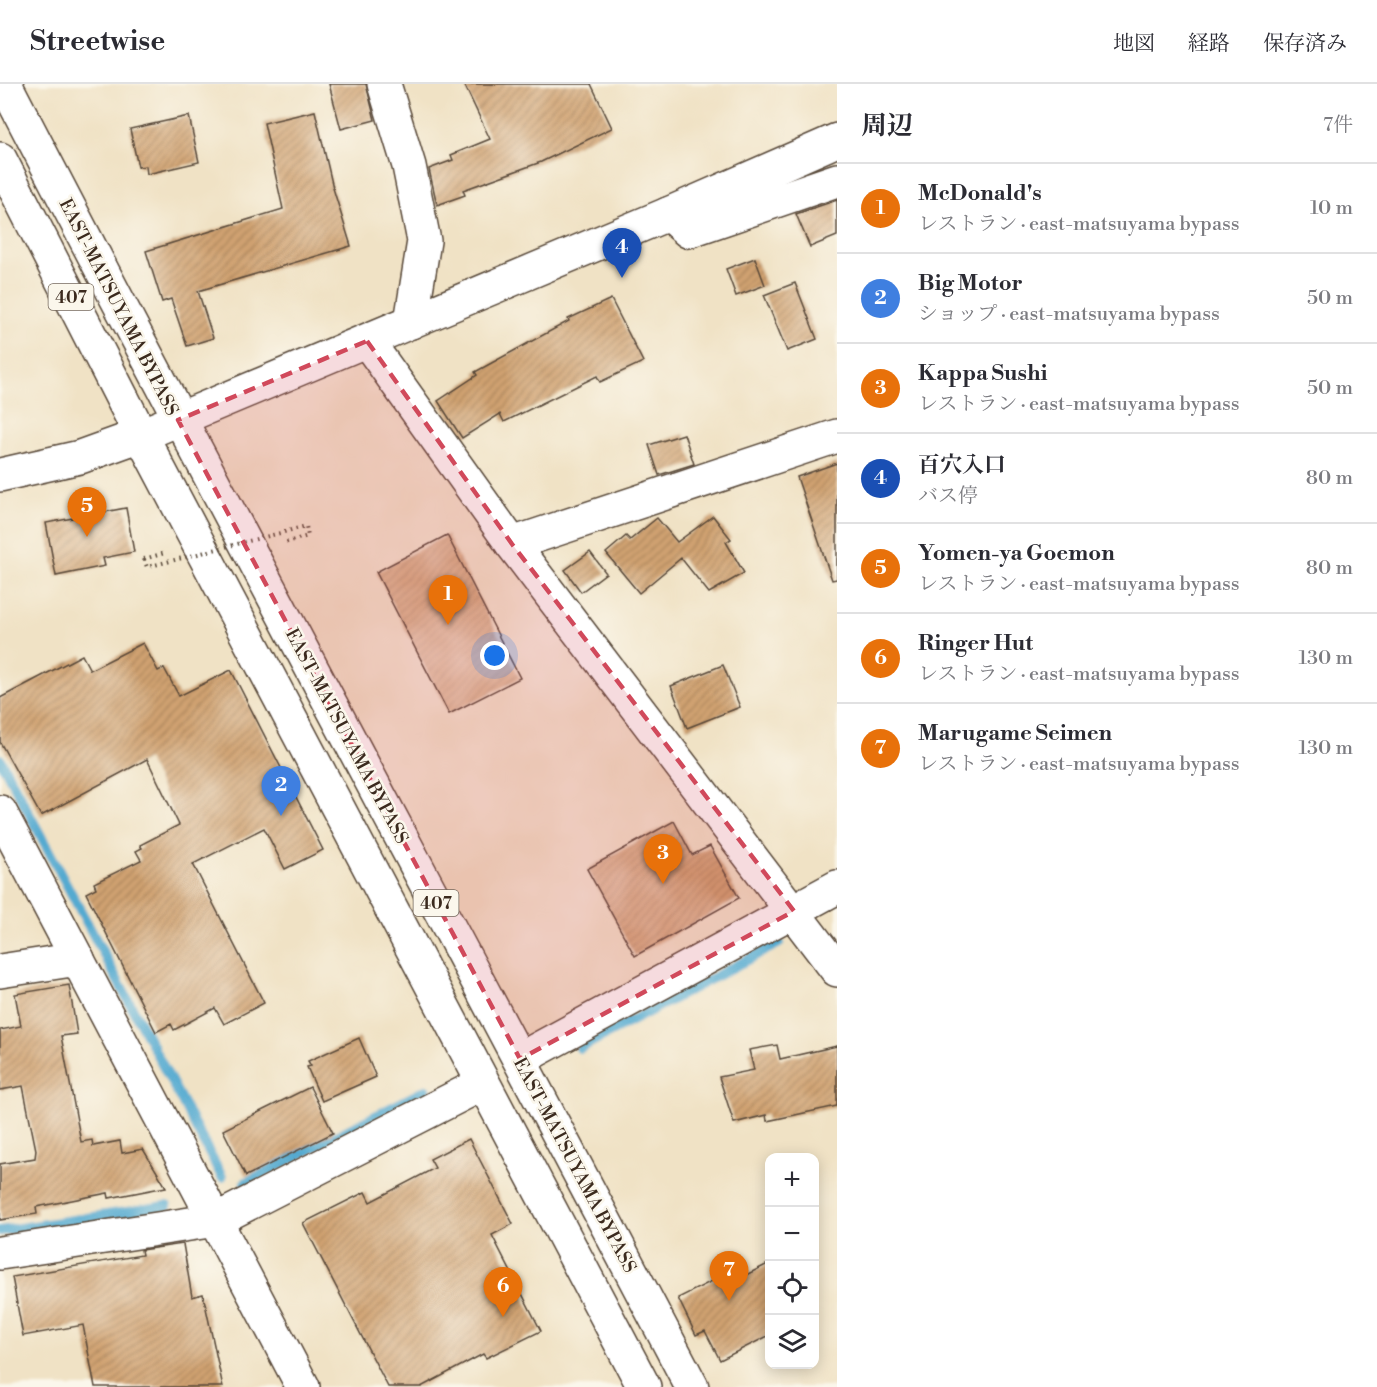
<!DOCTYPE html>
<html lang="ja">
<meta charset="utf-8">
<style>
body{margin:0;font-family:"Libre Bodoni","Noto Serif JP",serif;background:#f7f7f7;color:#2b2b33}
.controls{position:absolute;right:18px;bottom:18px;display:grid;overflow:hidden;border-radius:12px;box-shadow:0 3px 15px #0003}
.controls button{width:54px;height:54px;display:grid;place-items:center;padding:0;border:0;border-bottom:2px solid #e1e1e2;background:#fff;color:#2b2b33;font:30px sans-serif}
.you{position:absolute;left:495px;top:572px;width:21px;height:21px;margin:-15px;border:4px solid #fff;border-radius:50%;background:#1a73e8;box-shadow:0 0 0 9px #1a73e833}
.badge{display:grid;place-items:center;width:39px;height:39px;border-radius:50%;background:#d1495b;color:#fff;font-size:20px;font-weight:700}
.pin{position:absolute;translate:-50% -50px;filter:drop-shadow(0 2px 3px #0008)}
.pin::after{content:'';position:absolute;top:32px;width:21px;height:18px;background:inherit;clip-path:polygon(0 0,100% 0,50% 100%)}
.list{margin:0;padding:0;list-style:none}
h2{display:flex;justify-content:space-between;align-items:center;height:78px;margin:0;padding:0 24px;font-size:26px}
h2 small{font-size:20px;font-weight:400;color:#7c7c81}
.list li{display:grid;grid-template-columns:39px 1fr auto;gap:18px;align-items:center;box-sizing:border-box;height:90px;padding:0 24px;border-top:2px solid #e1e1e2}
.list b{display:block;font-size:22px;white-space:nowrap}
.list p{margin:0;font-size:20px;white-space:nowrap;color:#7c7c81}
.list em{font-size:20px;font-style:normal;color:#7c7c81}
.icon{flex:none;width:33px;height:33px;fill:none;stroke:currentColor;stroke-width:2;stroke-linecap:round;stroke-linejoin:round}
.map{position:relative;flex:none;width:837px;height:1303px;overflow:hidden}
header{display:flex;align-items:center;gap:36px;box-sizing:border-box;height:84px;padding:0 30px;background:#fff;border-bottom:2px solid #e1e1e2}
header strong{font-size:28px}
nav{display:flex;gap:33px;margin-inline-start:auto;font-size:21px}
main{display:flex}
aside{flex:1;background:#fff}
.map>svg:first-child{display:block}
</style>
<header>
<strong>Streetwise</strong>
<nav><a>地図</a><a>経路</a><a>保存済み</a></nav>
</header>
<main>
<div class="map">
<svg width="837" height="1303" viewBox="0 0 837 1303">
<defs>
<pattern id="building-hatch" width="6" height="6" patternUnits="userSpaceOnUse" patternTransform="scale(1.5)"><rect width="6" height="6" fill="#d0a271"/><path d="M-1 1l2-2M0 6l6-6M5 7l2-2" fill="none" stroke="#aa845c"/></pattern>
</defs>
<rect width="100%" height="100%" fill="#fbf7ec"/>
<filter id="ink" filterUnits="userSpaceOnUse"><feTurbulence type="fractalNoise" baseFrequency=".0167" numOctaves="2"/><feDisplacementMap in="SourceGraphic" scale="12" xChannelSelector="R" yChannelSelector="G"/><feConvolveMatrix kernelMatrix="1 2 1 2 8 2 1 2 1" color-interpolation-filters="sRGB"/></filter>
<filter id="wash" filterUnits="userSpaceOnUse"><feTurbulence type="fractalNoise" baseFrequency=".008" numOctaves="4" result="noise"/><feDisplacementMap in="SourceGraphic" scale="24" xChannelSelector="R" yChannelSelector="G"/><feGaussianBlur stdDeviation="1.35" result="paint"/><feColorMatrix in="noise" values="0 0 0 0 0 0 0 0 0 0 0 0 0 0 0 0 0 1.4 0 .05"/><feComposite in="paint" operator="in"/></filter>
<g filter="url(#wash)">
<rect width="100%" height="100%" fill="#f0e2c5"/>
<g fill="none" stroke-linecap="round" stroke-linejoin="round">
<g stroke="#54aad0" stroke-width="10">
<path d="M0 675 222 1093"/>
<path d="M580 964 779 859"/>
<path d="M245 1099 426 1006"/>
<path d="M0 1147 167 1122"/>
</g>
</g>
<g id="blocks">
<g fill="url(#building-hatch)">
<path d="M329 0H366L375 36 341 45Z"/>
<path d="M464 0H591L612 44 541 78 463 106 465 111 437 121 429 85 453 76 451 71 490 55Z"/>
<path d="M315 27 333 104 351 162 198 207 213 254 187 262 171 215 162 218 146 167 283 125 264 39Z"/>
<path d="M189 32 199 78 147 90 146 82 138 83 130 45Z"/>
<path d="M837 116V152L810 163 796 130Z"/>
<path d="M755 174 765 201 736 212 726 185Z"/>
<path d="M795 199 817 255 787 267 764 211Z"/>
<path d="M611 215 643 278 600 298 597 292 504 338 500 330 462 354 438 317 477 291 475 288 569 237 568 235Z"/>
<path d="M684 350 694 380 659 391 649 361Z"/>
<path d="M837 379V495L832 496 797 393Z"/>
<path d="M126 424 134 468 103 474 105 482 56 492 46 439Z"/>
<path d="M713 432 731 455 726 458 744 489 709 509 681 474 639 509 606 469 626 452 630 456 657 434 677 458Z"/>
<path d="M447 451 520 594 449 630 376 488Z"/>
<path d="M590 468 606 489 581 508 565 486Z"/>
<path d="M143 559 158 587 164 584 179 612 231 586 323 766 285 785 264 744 193 780 264 919 224 940 215 924 174 946 171 940 156 948 86 809 96 804 94 799 141 776 136 767 142 764 140 761 179 741 147 675 41 732 0 658V614L82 571 90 586Z"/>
<path d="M723 581 740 623 687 644 671 602Z"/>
<path d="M674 737 692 771 710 762 739 814 635 872 587 785Z"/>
<path d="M69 901 77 950 61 952 81 1058 92 1056 93 1062 120 1057 122 1069 143 1065 166 1103 109 1114 108 1109 36 1123 37 1130 0 1136V1080L35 1074 36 1066 23 1002 0 1006V946L21 942 15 910Z"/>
<path d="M359 954 376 993 322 1017 307 983 311 982 308 977Z"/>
<path d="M777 961 780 975 837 962V1022L767 1037 766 1031 734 1039 719 993 754 986 749 966Z"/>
<path d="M310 1003 333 1049 246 1092 223 1046Z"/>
<path d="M469 1055 513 1140 492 1151 541 1247 486 1274 483 1270 421 1303H388L303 1139 365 1108 370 1118 435 1084 430 1075Z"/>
<path d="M183 1160 192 1213 203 1210 223 1303H95L83 1241 23 1252 12 1193 142 1171 141 1166Z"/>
<path d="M770 1179V1251L720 1276 705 1247 696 1251 678 1214 740 1183 744 1192Z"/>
</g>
</g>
</g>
<g filter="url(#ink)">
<use href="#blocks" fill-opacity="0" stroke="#564637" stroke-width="1.5"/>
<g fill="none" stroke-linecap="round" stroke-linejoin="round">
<g stroke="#564637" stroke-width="36">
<g id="minor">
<path d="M384 0 409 82 424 157 411 238"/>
<path d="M668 130 688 147 837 96"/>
<path d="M367 257 512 460 837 886"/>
<path d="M512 460 837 352"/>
<path d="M0 728 303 1303"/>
<path d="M0 887 78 875"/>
<path d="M520 975 837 803"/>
<path d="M0 1169 216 1136 482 1000"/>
</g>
</g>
<g stroke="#564637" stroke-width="36">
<path id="tertiary" d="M0 391 80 373 141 351 668 130 837 56"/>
</g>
<g stroke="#564637" stroke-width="36">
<g id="trunk">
<path d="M5 0C230 436 464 868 692 1303"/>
<path d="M0 75 141 351 644 1303"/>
</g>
</g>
<g stroke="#564637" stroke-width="4" stroke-dasharray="1.5 4.5" stroke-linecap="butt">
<path d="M284 448 306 442 308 452 284 459"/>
<path d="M144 475 165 469"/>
</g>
<use href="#minor" stroke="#fff" stroke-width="33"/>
<use href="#tertiary" stroke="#fff" stroke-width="33"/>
<use href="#trunk" stroke="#fff" stroke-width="33"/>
<path stroke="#564637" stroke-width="4" stroke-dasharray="1.5 4.5" stroke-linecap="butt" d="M144 475 147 483 284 448"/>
</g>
</g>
<path fill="#d1495b" fill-opacity="0.2" stroke="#d1495b" stroke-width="4.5" stroke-dasharray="12 8" stroke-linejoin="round" d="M367 257 512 460 794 827 520 975 178 336Z"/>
<g text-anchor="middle" stroke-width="5" stroke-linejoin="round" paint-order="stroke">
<g fill="#fbf7ec" stroke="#75685c" stroke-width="1.5">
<rect x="48.5" y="200" width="45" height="26" rx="4.5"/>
<rect x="413.5" y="806" width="45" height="26" rx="4.5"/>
</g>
<g font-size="16" font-weight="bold" fill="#3b2a1e">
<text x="71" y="219">407</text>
<text x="436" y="825">407</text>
</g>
<g font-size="18" fill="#3b2a1e" stroke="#fbf7ec">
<text transform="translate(119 223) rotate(63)" y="6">EAST-MATSUYAMA BYPASS</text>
<text transform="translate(347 652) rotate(62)" y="6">EAST-MATSUYAMA BYPASS</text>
<text transform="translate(575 1081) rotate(62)" y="6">EAST-MATSUYAMA BYPASS</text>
</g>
</g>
</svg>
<div class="controls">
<button>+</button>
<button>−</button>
<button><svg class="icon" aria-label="locate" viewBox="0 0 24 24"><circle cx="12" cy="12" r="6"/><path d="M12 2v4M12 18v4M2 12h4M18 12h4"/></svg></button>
<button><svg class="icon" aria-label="layers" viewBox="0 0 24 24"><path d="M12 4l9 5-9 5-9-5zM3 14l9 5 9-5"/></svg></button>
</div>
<div class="you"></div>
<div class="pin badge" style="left:448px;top:541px;background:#e8710a">1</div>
<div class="pin badge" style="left:281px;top:732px;background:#3f7fe0">2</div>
<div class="pin badge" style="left:663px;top:800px;background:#e8710a">3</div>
<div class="pin badge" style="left:622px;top:194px;background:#1a4fb4">4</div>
<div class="pin badge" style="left:87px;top:453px;background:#e8710a">5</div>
<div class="pin badge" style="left:503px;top:1233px;background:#e8710a">6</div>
<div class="pin badge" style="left:729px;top:1217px;background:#e8710a">7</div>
</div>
<aside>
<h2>周辺<small>7件</small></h2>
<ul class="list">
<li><span class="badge" style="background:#e8710a">1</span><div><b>McDonald's</b><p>レストラン · east-matsuyama bypass</p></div><em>10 m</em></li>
<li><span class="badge" style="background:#3f7fe0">2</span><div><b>Big Motor</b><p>ショップ · east-matsuyama bypass</p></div><em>50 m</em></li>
<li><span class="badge" style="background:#e8710a">3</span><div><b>Kappa Sushi</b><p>レストラン · east-matsuyama bypass</p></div><em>50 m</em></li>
<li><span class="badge" style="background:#1a4fb4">4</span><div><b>百穴入口</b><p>バス停</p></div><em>80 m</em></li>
<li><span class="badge" style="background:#e8710a">5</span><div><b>Yomen-ya Goemon</b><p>レストラン · east-matsuyama bypass</p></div><em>80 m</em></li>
<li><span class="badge" style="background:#e8710a">6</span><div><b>Ringer Hut</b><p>レストラン · east-matsuyama bypass</p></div><em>130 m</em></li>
<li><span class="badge" style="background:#e8710a">7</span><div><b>Marugame Seimen</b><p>レストラン · east-matsuyama bypass</p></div><em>130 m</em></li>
</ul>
</aside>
</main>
